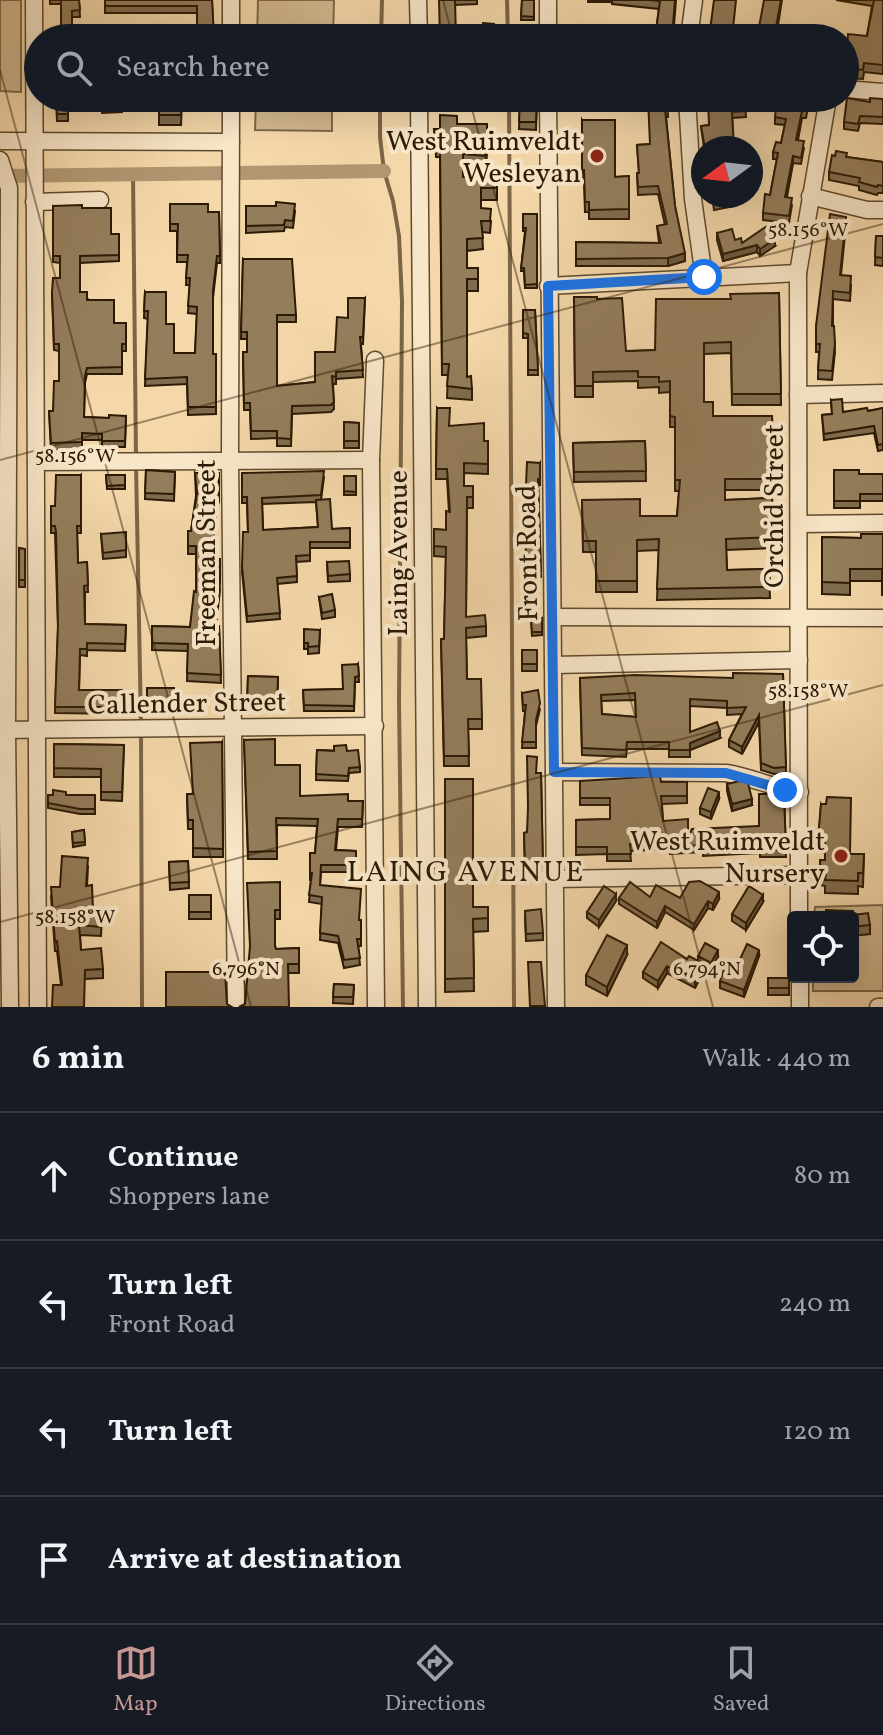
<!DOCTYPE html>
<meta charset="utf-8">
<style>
body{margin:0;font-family:Vollkorn,serif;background:#242831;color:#f1f3f6}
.controls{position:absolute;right:24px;bottom:24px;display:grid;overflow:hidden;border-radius:8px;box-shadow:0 8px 32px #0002}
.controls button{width:72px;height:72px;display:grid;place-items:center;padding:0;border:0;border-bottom:2px solid #363941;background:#171b24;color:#f1f3f6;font:40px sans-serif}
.compass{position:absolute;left:691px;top:136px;width:72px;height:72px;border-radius:50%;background:#171b24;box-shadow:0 8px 32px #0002;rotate:255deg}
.stop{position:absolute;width:24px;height:24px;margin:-18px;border:6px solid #1a73e8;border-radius:50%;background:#fff}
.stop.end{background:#1a73e8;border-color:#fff;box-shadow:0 2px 8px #0008}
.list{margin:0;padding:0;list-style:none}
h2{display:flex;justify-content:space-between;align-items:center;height:104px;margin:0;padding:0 32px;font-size:34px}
h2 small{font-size:26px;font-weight:400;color:#9ea1a6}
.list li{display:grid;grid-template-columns:52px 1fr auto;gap:24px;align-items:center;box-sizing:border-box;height:128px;padding:0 32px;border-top:2px solid #363941}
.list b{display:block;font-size:30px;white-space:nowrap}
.list p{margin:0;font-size:26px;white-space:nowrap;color:#9ea1a6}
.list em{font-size:26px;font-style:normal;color:#9ea1a6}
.icon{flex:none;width:44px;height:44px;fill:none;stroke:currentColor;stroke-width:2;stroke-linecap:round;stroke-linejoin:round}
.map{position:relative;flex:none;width:883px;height:1007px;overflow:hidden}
.search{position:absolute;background:#171b24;box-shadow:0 8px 32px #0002;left:24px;right:24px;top:24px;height:88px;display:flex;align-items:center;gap:20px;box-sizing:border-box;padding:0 28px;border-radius:44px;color:#9ea1a6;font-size:30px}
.sheet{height:616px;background:#171b24}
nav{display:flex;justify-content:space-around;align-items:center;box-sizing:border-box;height:112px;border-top:2px solid #363941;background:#171b24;font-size:22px;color:#9ea1a6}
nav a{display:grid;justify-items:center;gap:4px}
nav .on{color:#c59692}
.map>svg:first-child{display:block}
</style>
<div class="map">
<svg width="883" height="1007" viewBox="0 0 883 1007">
<rect width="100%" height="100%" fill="#f4d8aa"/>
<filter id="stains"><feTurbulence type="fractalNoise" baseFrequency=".0025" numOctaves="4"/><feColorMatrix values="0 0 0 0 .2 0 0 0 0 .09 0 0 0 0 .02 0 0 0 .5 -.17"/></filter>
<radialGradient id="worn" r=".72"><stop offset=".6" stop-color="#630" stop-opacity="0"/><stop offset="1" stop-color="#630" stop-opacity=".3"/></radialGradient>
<g fill="#d2b88e" stroke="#7f694a" stroke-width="2">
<path d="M0 0H21V92L0 91Z"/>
<path d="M258 0H334L333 38H257Z"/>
<path d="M256 98H332V131L255 130Z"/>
<path d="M883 905V991H813V977H853V917H814L815 907Z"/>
</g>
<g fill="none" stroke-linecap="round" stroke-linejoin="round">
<g stroke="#7b6546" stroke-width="4">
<path d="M507 0 508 38"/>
<path d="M381 38 382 0"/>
<path d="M380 98V137L384 171 393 201 399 236 402 301 399 702 403 1007"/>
<path d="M509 98 514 1007"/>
<path d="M133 174 136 457"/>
<path d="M136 465 141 725"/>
<path d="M141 733 142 1007"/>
</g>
<path stroke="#b09772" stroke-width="14" d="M0 176 384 171"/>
<g stroke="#5e4a2e" stroke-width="19">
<g id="minor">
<path d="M34 0 38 1007"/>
<path d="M231 0V38"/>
<path d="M418 0 419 38"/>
<path d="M548 38V0"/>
<path d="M689 38 694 0"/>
<path d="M845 89 883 92"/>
<path d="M231 98 230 460 236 1007"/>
<path d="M419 98 427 1007"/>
<path d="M548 98 556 1007"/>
<path d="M687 98 693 199 704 277"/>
<path d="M0 141 231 142"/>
<path d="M0 160 9 188 7 729 10 1007"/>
<path d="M810 196 867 210H883"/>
<path d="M34 202 100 200"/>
<path d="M548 286 798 273"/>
<path d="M375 360 371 460 376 1007"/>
<path d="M798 395 883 393"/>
<path d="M36 462 371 460"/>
<path d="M799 524 883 523"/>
<path d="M553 617 883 618"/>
<path d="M553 665 799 660"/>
<path d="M0 730 375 726"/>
<path d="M554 772 726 773C751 777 774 788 800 792"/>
<path d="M555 879 799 875"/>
<path d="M799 917 798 273 828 98"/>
<path d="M800 977V1007"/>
<path d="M878 1007H883"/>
</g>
</g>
<use href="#minor" stroke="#f8e6c8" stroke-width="16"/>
</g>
<g fill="#7f6c4e" stroke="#2c1a05" stroke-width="2" fill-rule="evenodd">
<path d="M50 0H79L80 17H72L61 4H50Z"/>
<path d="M105 0H212L214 38 120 35 197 31V13H105Z"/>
<path d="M439 0H477V4L455 5Z"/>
<path d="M522 0H534V20H521Z"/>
<path d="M588 0H676L673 38H655L659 9 612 4V2H588Z"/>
<path d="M836 0H883V74L864 72 863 79 845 78V62L867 36 872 6Z"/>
<path d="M56 98H68V121H57Z"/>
<path d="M102 98 122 106V112L102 113Z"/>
<path d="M159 98H182L181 125H159Z"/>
<path d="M432 98H456V106L432 107Z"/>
<path d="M465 98H496V109L465 110Z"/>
<path d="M518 98H537L536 130 519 129 520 106H518Z"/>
<path d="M610 98H624L623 108 610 107Z"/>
<path d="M667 98 668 117H666L675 206 685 261 668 266H576V242L659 243 657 226 665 225 658 194 638 195 637 173H639L637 145 650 144Z"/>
<path d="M745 98 746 117 732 118 734 148H704L701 126 709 125Z"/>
<path d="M788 98H804V100L808 107 806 118H802L798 140 804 148 801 164 793 163 787 197 792 205 789 223 763 220V213L770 195 777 159H773V152L781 143 785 125 775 124V117L786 108Z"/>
<path d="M883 99V124L860 123 858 131 844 129V122L870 102Z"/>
<path d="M582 120 615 177 629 176V219H589V212H585L584 180H582Z"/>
<path d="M457 124 493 132V153H487L486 167 463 165V177H497V200H481V208L491 221 490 233 482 232 483 249 467 251V268H478V291H467V377L472 389V400L447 398 448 375H442L440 157H436L434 129H440Z"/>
<path d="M847 157 883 162V193H878L877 195 859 190V186L829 180V172Z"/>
<path d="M712 196H734L735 206 714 210Z"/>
<path d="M170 204 208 212H219L220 263H217L213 298V354H216V414L188 415 187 384 145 386 148 319 144 318 145 292 166 324 174 353H195L197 314 188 313 190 285H186L187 262H177V231H170Z"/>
<path d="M53 206 111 234H119V261L80 263V292L114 323H126V351H122V374H87L85 383 84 417 109 418 126 416 125 447H102V440H82V449L51 450 49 411H53L59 381V351L54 350 52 292 60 278V263L53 262Z"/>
<path d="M246 206 295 211 293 228 285 227 284 231 246 233Z"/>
<path d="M523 214H537V288H525L524 271H521L525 231H523Z"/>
<path d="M846 225 841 275 851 285 850 301 833 299V326L835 352 832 380 818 379 819 352H816V326Z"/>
<path d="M717 233 742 243 775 246 760 256 757 252 723 261 717 240Z"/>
<path d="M876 236H883V266L875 265Z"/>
<path d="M243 259 296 315V322H277V386L315 382 335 352 348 318 365 298 363 344H361L363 377 336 379V384H333L334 409 331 412 292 414 291 446H277V438L251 439 250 410H244L243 352H247V339H241Z"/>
<path d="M779 293 781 405H732L731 353 704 354V402L713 416H772L774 490H725V500L772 498 774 548 726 550 727 570 769 569 770 598 657 600 659 550 637 551V592H596V552H583L582 500 640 516H677L679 491H675V427H670V392L659 393V387L638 388V381L593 382V397H575L574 297 597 299 626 351 655 350 731 299Z"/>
<path d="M523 310H535L538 375H528V338H523Z"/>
<path d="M831 400 843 412 868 411 883 408V450L878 451 874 433 824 440 822 415 832 414Z"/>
<path d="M437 408 450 426 484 441H488V474L464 473V486H473V508H467L466 617 486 626V636L466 638 467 679 482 719V729H468L469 766H444L441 639H444L446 557 434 556V529L446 530 449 512 447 479H436Z"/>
<path d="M344 422 359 423V448H344Z"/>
<path d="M645 441 646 481 574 482 573 443Z"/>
<path d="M540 463V485H538L541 577H525L527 520 522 485H526Z"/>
<path d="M146 470 175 472 174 501 145 499Z"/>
<path d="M834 470 859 474H883V501H860V508H834Z"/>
<path d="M195 473 219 500 213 531 214 559 220 590 216 626H219L221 683 187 681 188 651 152 650V626L190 627 196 592V554H188V531H191L196 496Z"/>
<path d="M242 473 324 477 321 500 332 529 350 528V548H310V561L296 562 297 582 277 584 280 619 247 622 242 572 248 532 247 503H242ZM316 502 318 527 263 530 262 504Z"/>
<path d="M81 475V533H77L78 563 87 562 88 592H85V624L126 625 125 651 87 650V656L80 655 79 690H124V714L55 713 58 628 55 533H51V526L55 506Z"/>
<path d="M106 475H125V489H107Z"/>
<rect x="344" y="476" width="12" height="19"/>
<path d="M101 534 126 550V557L103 559Z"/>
<path d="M883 534V595H882V581H850V595L822 594V537L861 538Z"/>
<path d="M19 548 25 549V587H19Z"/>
<path d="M327 562 350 574V581L328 582Z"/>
<path d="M319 597 335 610V617L322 619Z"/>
<path d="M527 599H539V619L542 618V635L532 636 531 619H539H527Z"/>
<path d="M320 630 319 653 308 654V649H304V643Z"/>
<rect x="522" y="650" width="15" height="21"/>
<path d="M358 664 359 682H355L354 711H304L303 690 343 689Z"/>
<path d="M783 674 786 774H774L761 770 759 722 742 754 729 747V740L742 714 727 715V708L690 706V732L720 738 690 750V757H669V749H627L626 757 582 755 580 678H733ZM635 700 636 717 602 714 601 701Z"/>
<path d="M248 676 278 677 277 711 247 710Z"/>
<path d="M147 688H174L175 713 147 714Z"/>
<path d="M522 693 540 709 536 726V748H522L525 711H523Z"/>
<path d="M244 740 275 765 300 796 348 801H363L362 827H338L336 850 356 851V872H321L320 885 360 920H361V946H358L360 965 344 968 338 943 320 940 322 904 309 902 311 880H310V853H315L317 826 277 825V859H248Z"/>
<path d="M222 742 223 857H193V829H188L187 794H192Z"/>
<path d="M54 744 124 745 122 801 101 800V777H54Z"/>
<path d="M317 750 347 751 360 767V772L349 773 348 781 316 780Z"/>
<path d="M536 773H541L543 871 525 872 524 833 527 832Z"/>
<path d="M445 779 473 907H488V931L473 932 474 991 445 992Z"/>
<path d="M580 781 687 782V803L662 804 663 821 688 837 759 826 784 794 786 857H760V853L703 856V852L670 854V849L630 851 631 861H607V854L576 855V820L610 819V805H580Z"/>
<path d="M727 784 752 805 732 811 727 791Z"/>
<path d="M48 795H95V814H80L48 808Z"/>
<path d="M719 799 711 819 700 814V808Z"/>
<path d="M821 804 850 854H864L863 887 858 886V894L825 893V886L820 885V860H825V853L818 852Z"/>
<path d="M84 830 85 845 73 847 72 832Z"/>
<path d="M188 861 189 888 170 890 169 862Z"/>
<path d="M88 867 87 886 93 911 102 912 101 936 80 935 81 950 103 969V978L85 979 61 985 57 951H55L51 896 60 887Z"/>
<path d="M280 882V919H275V946L276 949 299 948V973H288L245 1004Z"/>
<rect x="189" y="895" width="22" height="24"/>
<path d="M650 897 680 898 719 899 713 910 708 908 694 930 665 912 657 928 619 904V898Z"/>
<path d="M616 901 599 927 587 918V912Z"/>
<path d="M763 902 746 930 732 921V914Z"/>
<path d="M853 915 870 925V934L853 936Z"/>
<path d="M525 917 543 933V940L526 941Z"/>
<path d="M627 955 607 996 586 985V975Z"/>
<path d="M698 956 718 957 711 970 704 966V970L695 988 667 973 658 988 643 978V972L698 960Z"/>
<path d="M759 956 744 997 720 988V981L736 968Z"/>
<rect x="768" y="978" width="21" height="17"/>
<path d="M334 984 354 985 353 1004 333 1003Z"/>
</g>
<g fill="#685840" stroke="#2c1a05" stroke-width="2">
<path d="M781 0H782L776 38H774Z"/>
<path d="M793 156V163L785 204V197Z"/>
<path d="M775 239V246L760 256V249Z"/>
<path d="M757 245V252L723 261V254Z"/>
<path d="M685 253V261L668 266V258Z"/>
<path d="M219 493V500L211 538V531Z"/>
<path d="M759 715V722L742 754V747Z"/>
<path d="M720 731V738L690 750V743Z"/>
<path d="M719 792V799L711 819V812Z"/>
<path d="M752 799V805L732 811V804Z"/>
<path d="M719 892V899L713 910V904Z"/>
<path d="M616 894V901L599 927V920Z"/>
<path d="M763 895V902L746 930V923Z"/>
<path d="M708 901V908L694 930V924Z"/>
<path d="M665 906V912L657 928V922Z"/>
<path d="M627 945V955L607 996V987Z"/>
<path d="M718 950V957L711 970V963Z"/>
<path d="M759 950V956L744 997V990Z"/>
<path d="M704 964V970L695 988V981Z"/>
<path d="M667 966V973L658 988V981Z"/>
</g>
<g fill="#947d5b" stroke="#2c1a05" stroke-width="2" fill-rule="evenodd">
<path d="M61 0H79L80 10 72 11V38H61Z"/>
<path d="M105 0H212L214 38H98V33L119 31 120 35 197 31V6H105Z"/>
<path d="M439 0H455L456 38H440Z"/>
<path d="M522 0H534V17L521 16Z"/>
<path d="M649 0H675L672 38H655L660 1Z"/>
<path d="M714 0H736L732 38H709Z"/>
<path d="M764 0H781L774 38H757Z"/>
<path d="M874 0H883V65L864 63 863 70 845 68 848 34 867 36Z"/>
<path d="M483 23 494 24 493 38H482Z"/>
<path d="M620 27 621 38H570V29Z"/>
<path d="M56 98H68V114H57Z"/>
<rect x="102" y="98" width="20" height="8"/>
<path d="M159 98H182L181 115H159Z"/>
<path d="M465 98H496V101L465 103Z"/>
<path d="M518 98H537L536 122H519L520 99Z"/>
<path d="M610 98H623V100L610 99Z"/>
<path d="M648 98H667L668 109H665L675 206 685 253 668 258 576 259V242L661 243 657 226 667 224 658 186 638 187 637 173H639L637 145 650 144Z"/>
<path d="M708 98H745L746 111 732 112 734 148H705L701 126 709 125Z"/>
<path d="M788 98H802V100H808L806 111H802L796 140 804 141 801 158 793 156 785 197 792 198 789 216 763 213 765 194 770 195 778 153 773 152 776 142 781 143 786 119 775 117 776 107 786 108Z"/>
<path d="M847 98 870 102V98L883 99V117L860 116 858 124 844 122Z"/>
<path d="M440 115 457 116V124H487V132H493V142H487L486 156 463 154V177H497V188H481V208L491 209 490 221H481L483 238 467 239V268H478V279H467V377L471 376 472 389 447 386 449 364H442L440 145H436L434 129H440Z"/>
<path d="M582 120H615V177L629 176V209L589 210V202H585L584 170H582Z"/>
<path d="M836 151 847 153 846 157 883 162V186L878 185 877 187 859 182 860 178 829 172 832 155 835 156Z"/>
<path d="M713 196H734L735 199 714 203Z"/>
<path d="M276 202 295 204 293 221 285 220 284 225 246 226V206H276Z"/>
<path d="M170 204H208V212H219L220 256H217L213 291V354H216V407H188L187 377 145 379 148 311H144L145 292H166V324H174V353H195L197 307 188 306 190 278H186L188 255H177L178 224H170Z"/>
<path d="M82 205V208H111V234H119V255L80 256V292H87V300H114V323H126V344H122V367L87 368 85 376 84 417 109 418V415L126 416 125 441H102V434L82 433V442L51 443 49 411H53L54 381H59V344H54L52 292 53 278H60V256H53V206Z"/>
<path d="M523 214H537V284L525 285 524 268H521L526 228H523Z"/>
<path d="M830 214 846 217 840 275 851 276 850 293 833 291 832 326H834L835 344 832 371 818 370 820 344H816V326Z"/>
<path d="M767 226 775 239 760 249 757 245 723 254 717 233 732 229 735 240 741 238 742 243Z"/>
<path d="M876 236H883V258L875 257Z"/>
<path d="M243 259H292L296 315H277V386L315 382V352H335L337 317 348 318V298H365L363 337H360L363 370 336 372V377L332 376 334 402 331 405 292 406 291 439 277 438V431H251L250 403H244L243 352H247V332H241Z"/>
<path d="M779 293 781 394H732L731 342 704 343V402H713V416H772L774 479H725V500L772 498 774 537 726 539 727 570 769 569 770 587 657 589 659 539 637 540V581H596V541H583L582 500 640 499V516H677L680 480H675V417L670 416V381L659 382V377H638V371L593 372V386H575L574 297H597V299L622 298 626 351H632L655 350 656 299H731L730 294Z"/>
<path d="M523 310H535L538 370H528V334L523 333Z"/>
<path d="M842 399 843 412 867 408 868 411 883 408V444L878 445 874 426 824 434 822 415 832 414 831 400Z"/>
<path d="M437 408H450L449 426 484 423V441H488V464L464 463V486H473V497H467L466 617 485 615 486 626 466 628 467 679H481L482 719H468L469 756H444L441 639H444L446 547 434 546V529L446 530V511L450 512 447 469H436Z"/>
<path d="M344 422 359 423V441H344Z"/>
<path d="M645 441 646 471 574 472 573 443Z"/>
<path d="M527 462 540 463V479H538L541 571H525L527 516 522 485H526Z"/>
<path d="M146 470 175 472 174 494 145 493Z"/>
<path d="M834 470H859V474H883V494H860V501H834Z"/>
<path d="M324 471 321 495 262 498 263 530 318 527 316 500 330 499 332 529 350 528V542H310V555L296 556 297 576 277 578 280 613 247 616 242 566 243 532H248L247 497H242V473Z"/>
<path d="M195 473H219V493L211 531H214V559H220V583L215 626H219L221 675 187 673 188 644 152 643V626L190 627 194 591 196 592V546H188V531H191L197 493Z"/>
<path d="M56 475H81V526H77L78 563 87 562 88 585 84 586 85 624 126 625 125 644 87 643V649H80L79 690H124V707H55L58 625 56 532 55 526H51V506H55Z"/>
<path d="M106 475H125V485L107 486Z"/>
<path d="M344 476H356V492L344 491Z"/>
<path d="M126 532V550L103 553 101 534Z"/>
<path d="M861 534H883V583H882V569H850V583L822 582V537L861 538Z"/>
<path d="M19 548 25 549V580H19Z"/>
<path d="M349 561 350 574 328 576 327 562Z"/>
<path d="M332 594 335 610 322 613 319 597Z"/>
<path d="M527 599H539V615L527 616Z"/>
<path d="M542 618V632H532L531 619Z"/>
<path d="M304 629 320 630 319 646 308 647V643H304Z"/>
<rect x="522" y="650" width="15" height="14"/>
<path d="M358 664 359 676 355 677 354 706 304 705 303 690 343 689 342 665Z"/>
<path d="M733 673 783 674 786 767 774 768 761 763 759 715 742 747 729 740 746 707 727 708V701L690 699V732L717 722 720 731 690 743V750H669V742H627L626 750 582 748 580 678 635 675 733 678ZM635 693 636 717 602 714 601 695Z"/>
<path d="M248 676 278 677 277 705 247 704Z"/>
<path d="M147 688H174L175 707 147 708Z"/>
<path d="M538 690 540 703 536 720V742H522L526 705H523L522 693Z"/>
<path d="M275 739V765H300V796L348 794V801H363L362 819H338L335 850 356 851V865H321L320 885 361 889 359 920H361V939H357L360 958 344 960 338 936 320 933 322 897 309 895 312 873H310V853H315L318 819 276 818 277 851 248 852 244 740Z"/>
<path d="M222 742 223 849 193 848V820H188L187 794H193L190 743Z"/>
<path d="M54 744 124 745 122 792H101V769L54 768Z"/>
<path d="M346 745 347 751 358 750 360 767 349 768 348 776 316 774 317 750 334 751V746Z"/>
<path d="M527 756 537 757 536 773H541L543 866H525L524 833 527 832 528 807Z"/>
<path d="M660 776 661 782H687V796H661L663 821 688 819V837L692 829 759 826V794H784L786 850H760V846L703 849V845L670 847V842L630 844 631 854H607V847H576V820L610 819V798H580V781Z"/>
<path d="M445 779H473V907H488V918L473 919 474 978 445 979Z"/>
<path d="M740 781 748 783 752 799 732 804 727 784Z"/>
<path d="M708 788 719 792 711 812 700 808Z"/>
<path d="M53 790 66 792V795H95V809H80L48 803V795H53Z"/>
<path d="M827 797 851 798 850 854H864L863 873H858V881L825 880 826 873 820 872V860H825V840L818 839 821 804H826Z"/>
<path d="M84 830 85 842 73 843 72 832Z"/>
<path d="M62 856 88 858 86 886 92 885 93 911 102 912 101 927 79 925 81 950 101 948 103 969 85 970 84 1007H52L53 985H62L57 941 55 942 51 887H60Z"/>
<path d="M188 861 189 882 170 883 169 862Z"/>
<path d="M700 881 719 892 713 904 708 901 694 924 665 906 657 922 619 898 630 882 650 897 656 885 680 898 689 882Z"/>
<path d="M280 882V910H275V946L276 949 299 948V964H288L289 1007H239L245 1004 250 946 247 883Z"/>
<path d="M604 886 616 894 599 920 587 912Z"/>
<path d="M749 886 763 895 746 923 732 914Z"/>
<rect x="189" y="895" width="22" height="17"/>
<path d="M541 909 543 933 526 934 525 911Z"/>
<path d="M826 910 853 911V915L868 913 870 925 853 927V917H826Z"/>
<path d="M607 935 627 945 607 987 586 975Z"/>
<path d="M661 942 687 959 689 956 704 964 695 981 667 966 658 981 643 972Z"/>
<path d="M705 943 718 950 711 963 698 956Z"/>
<path d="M747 944 759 950 744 990 720 981 726 964 736 968Z"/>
<path d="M528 962H541L545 1006H530Z"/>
<path d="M166 972H225L227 1004 232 1007H166Z"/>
<rect x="768" y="978" width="21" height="10"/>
<path d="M334 984 354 985 353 997H333Z"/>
</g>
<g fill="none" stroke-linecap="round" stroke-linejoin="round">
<path stroke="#1a73e8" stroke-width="10" d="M704 277 548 286 554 772 726 773 785 790"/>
</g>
<path fill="none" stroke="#2c1a05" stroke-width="2" stroke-opacity="0.45" d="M443 0 453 38M0 70 251 1007M469 98 713 1007M0 460 883 224M0 922 883 685"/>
<g fill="#8f2418" stroke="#f8e6c8" stroke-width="3">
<circle cx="597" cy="156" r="8"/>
<circle cx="841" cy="856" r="8"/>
</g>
<g text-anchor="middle" stroke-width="8" stroke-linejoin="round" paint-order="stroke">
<g font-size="28" fill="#2c1a05" stroke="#f8e6c8" text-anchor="end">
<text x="581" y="150">West Ruimveldt<tspan x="581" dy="32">Wesleyan</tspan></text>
<text x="825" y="850">West Ruimveldt<tspan x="825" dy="32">Nursery</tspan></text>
</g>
<g font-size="28" fill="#2c1a05" stroke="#f8e6c8">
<text transform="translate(773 506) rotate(-90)" y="10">Orchid Street</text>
<text transform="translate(205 553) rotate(-90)" y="10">Freeman Street</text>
<text transform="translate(397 553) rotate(-90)" y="10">Laing Avenue</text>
<text transform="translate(526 553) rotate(-91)" y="10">Front Road</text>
<text transform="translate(187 702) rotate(-1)" y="10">Callender Street</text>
</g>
<g font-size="30" letter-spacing="2" fill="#2c1a05" stroke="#f8e6c8">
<text x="466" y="881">LAING AVENUE</text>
</g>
</g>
<g font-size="20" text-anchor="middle" fill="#2c1a05" stroke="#f8e6c8" stroke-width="8" stroke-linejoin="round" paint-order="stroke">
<text x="808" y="236">58.156°W</text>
<text x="75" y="462">58.156°W</text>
<text x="808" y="697">58.158°W</text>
<text x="75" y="923">58.158°W</text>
<text x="246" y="975">6.796°N</text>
<text x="707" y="975">6.794°N</text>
</g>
<rect width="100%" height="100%" filter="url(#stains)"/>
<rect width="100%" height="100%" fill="url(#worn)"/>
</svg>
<div class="controls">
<button><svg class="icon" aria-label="locate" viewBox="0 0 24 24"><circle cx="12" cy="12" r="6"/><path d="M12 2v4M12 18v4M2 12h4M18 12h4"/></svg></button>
</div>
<svg class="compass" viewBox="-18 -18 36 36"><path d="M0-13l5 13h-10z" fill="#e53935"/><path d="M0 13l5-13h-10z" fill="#9ea1a6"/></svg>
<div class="stop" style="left:704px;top:277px"></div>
<div class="stop end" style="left:785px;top:790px"></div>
<div class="search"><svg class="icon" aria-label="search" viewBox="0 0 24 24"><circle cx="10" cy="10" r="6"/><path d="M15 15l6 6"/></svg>Search here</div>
</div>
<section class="sheet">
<h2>6 min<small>Walk · 440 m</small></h2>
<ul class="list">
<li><svg class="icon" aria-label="ahead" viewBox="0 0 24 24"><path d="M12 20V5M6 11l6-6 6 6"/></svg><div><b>Continue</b><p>Shoppers lane</p></div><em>80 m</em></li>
<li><svg class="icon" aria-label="left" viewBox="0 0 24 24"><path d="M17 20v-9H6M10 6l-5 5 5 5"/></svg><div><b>Turn left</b><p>Front Road</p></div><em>240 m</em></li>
<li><svg class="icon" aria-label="left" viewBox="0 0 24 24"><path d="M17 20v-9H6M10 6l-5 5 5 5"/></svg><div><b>Turn left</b></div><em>120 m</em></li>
<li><svg class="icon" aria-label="arrive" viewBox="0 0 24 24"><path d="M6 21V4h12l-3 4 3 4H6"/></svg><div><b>Arrive at destination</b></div></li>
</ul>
</section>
<nav>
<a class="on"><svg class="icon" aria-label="map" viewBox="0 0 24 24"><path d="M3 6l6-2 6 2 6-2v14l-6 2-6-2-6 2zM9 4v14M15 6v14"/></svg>Map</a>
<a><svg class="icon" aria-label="directions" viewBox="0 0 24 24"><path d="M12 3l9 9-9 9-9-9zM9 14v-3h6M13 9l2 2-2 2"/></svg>Directions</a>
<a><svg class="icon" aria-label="saved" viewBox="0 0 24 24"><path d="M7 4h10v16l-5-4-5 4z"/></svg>Saved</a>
</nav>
